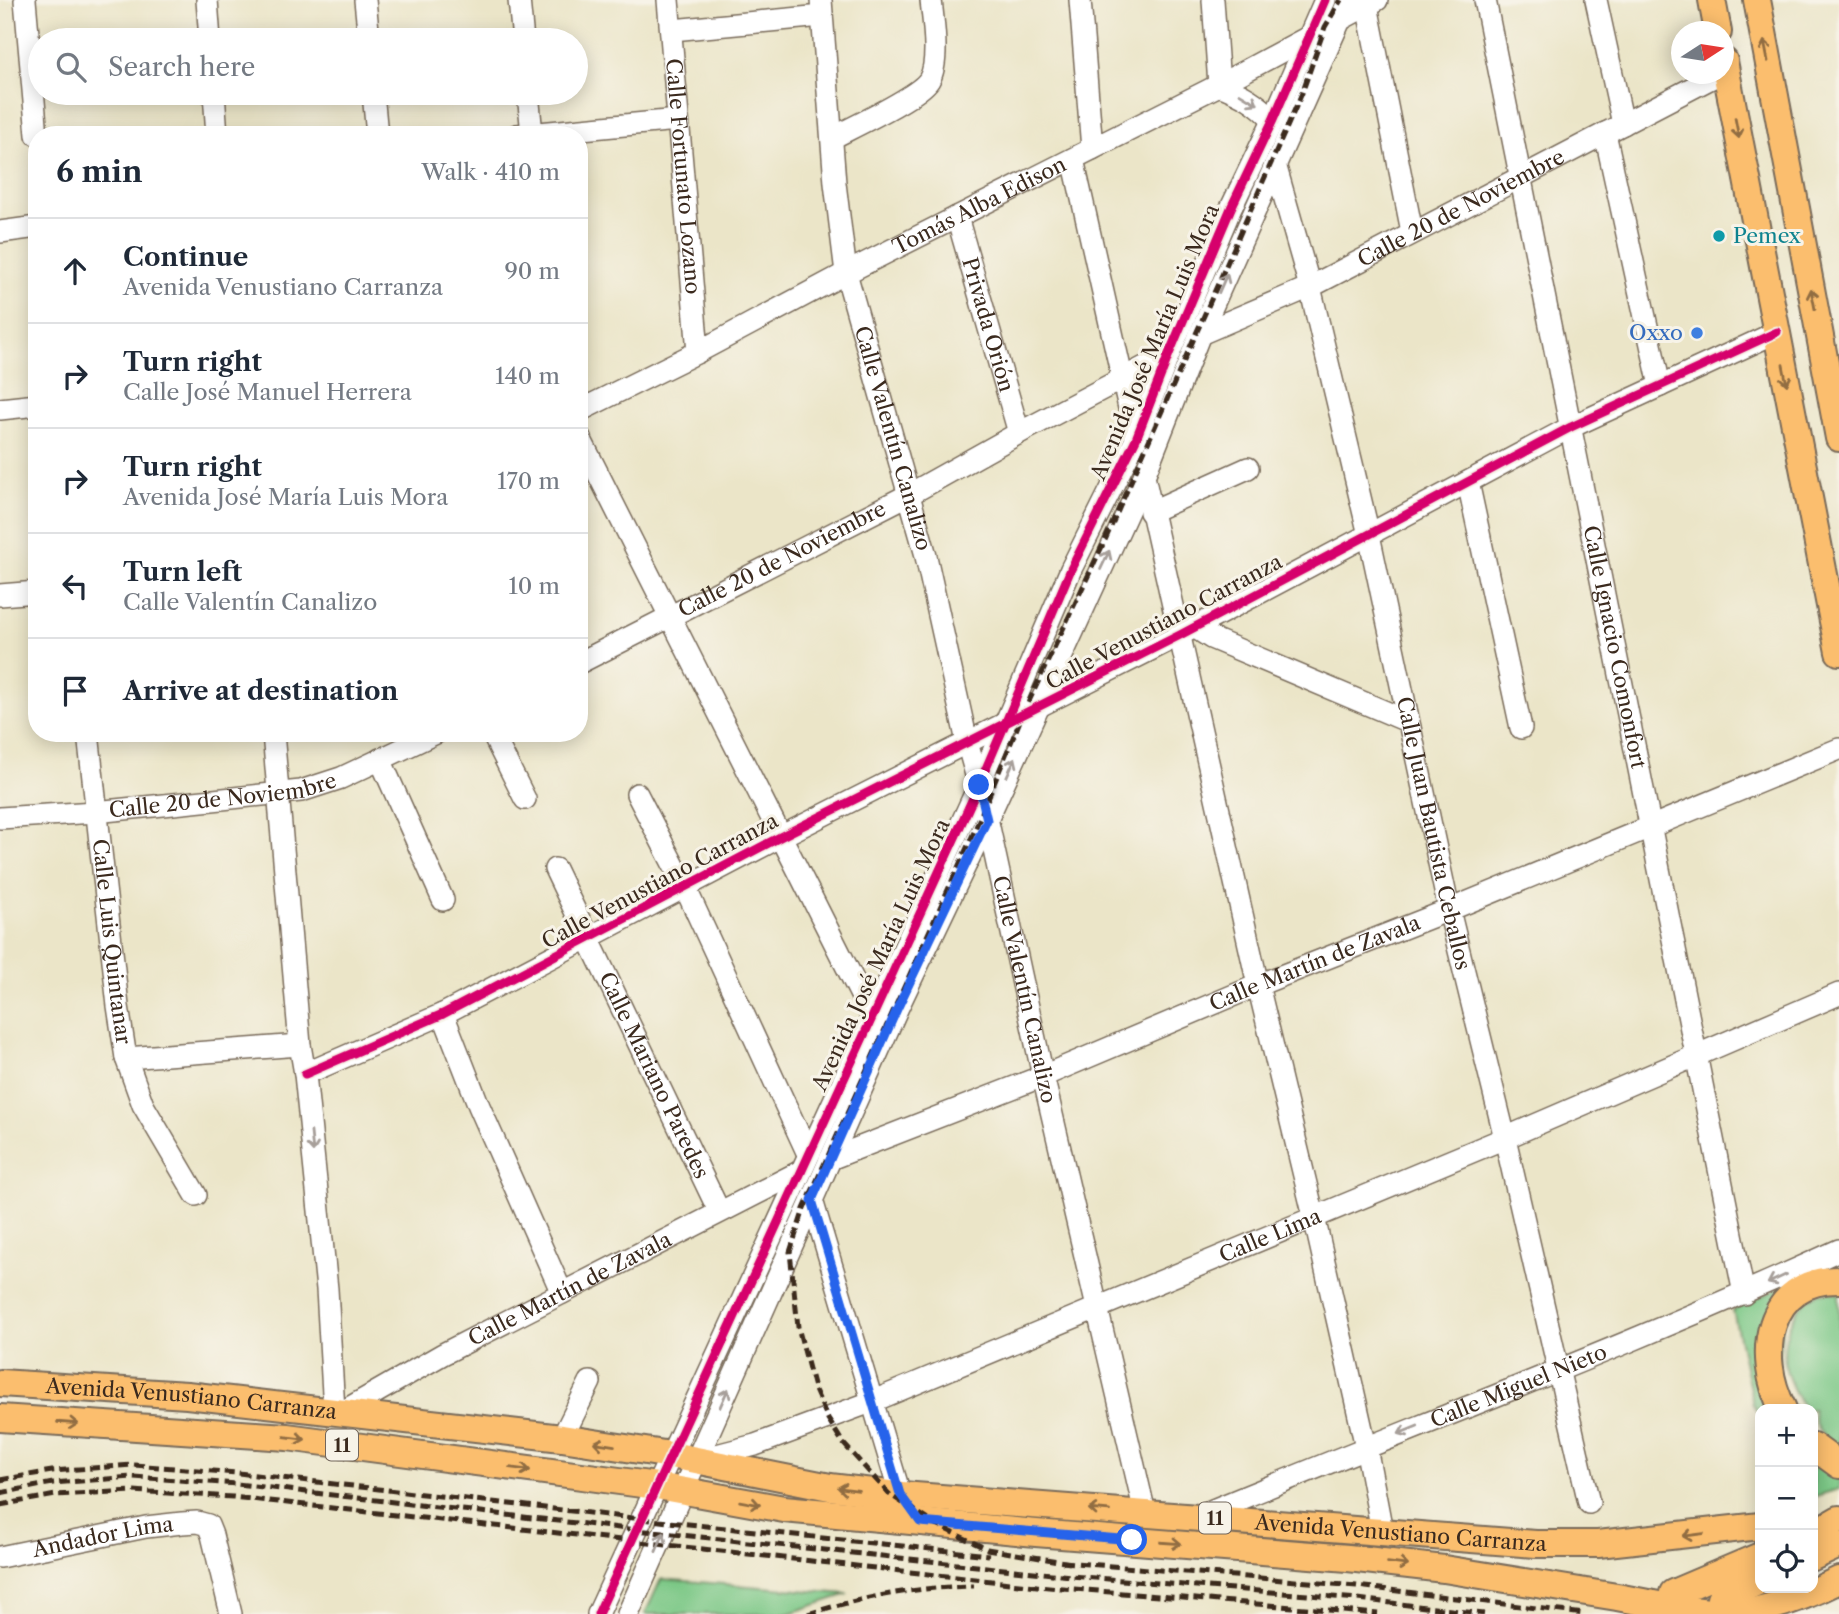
<!DOCTYPE html>
<meta charset="utf-8">
<style>
body{margin:0;font-family:"Libre Caslon Text",serif;background:#f6f6f7;color:#1f2937}
.controls{position:absolute;right:21px;bottom:21px;display:grid;overflow:hidden;border-radius:14px;box-shadow:0 4px 18px #0003}
.controls button{width:63px;height:63px;display:grid;place-items:center;padding:0;border:0;border-bottom:2px solid #e0e1e3;background:#fff;color:#1f2937;font:35px sans-serif}
.compass{position:absolute;left:1671px;top:21px;width:63px;height:63px;border-radius:50%;background:#fff;box-shadow:0 4px 18px #0003;rotate:78deg}
.stop{position:absolute;width:21px;height:21px;margin:-16px;border:5px solid #2563eb;border-radius:50%;background:#fff}
.stop.end{background:#2563eb;border-color:#fff;box-shadow:0 2px 7px #0008}
.list{margin:0;padding:0;list-style:none}
h2{display:flex;justify-content:space-between;align-items:center;height:91px;margin:0;padding:0 28px;font-size:30px}
h2 small{font-size:23px;font-weight:400;color:#747a83}
.list li{display:grid;grid-template-columns:46px 1fr auto;gap:21px;align-items:center;box-sizing:border-box;height:105px;padding:0 28px;border-top:2px solid #e0e1e3}
.list b{display:block;font-size:26px;white-space:nowrap}
.list p{margin:0;font-size:23px;white-space:nowrap;color:#747a83}
.list em{font-size:23px;font-style:normal;color:#747a83}
.icon{flex:none;width:38px;height:38px;fill:none;stroke:currentColor;stroke-width:2;stroke-linecap:round;stroke-linejoin:round}
.map{position:relative;flex:none;width:1839px;height:1614px;overflow:hidden}
.search{position:absolute;background:#fff;box-shadow:0 4px 18px #0003;left:28px;top:28px;width:560px;height:77px;display:flex;align-items:center;gap:18px;box-sizing:border-box;padding:0 24px;border-radius:38px;color:#747a83;font-size:26px}
.panel{position:absolute;background:#fff;box-shadow:0 4px 18px #0003;left:28px;top:126px;width:560px;height:616px;border-radius:28px}
.map>svg:first-child{display:block}
</style>
<div class="map">
<svg width="1839" height="1614" viewBox="0 0 1839 1614">
<rect width="100%" height="100%" fill="#f7f3e8"/>
<filter id="ink" filterUnits="userSpaceOnUse"><feTurbulence type="fractalNoise" baseFrequency=".0143" numOctaves="2"/><feDisplacementMap in="SourceGraphic" scale="14" xChannelSelector="R" yChannelSelector="G"/><feConvolveMatrix kernelMatrix="1 2 1 2 8 2 1 2 1" color-interpolation-filters="sRGB"/></filter>
<filter id="wash" filterUnits="userSpaceOnUse"><feTurbulence type="fractalNoise" baseFrequency=".00686" numOctaves="4" result="noise"/><feDisplacementMap in="SourceGraphic" scale="28" xChannelSelector="R" yChannelSelector="G"/><feGaussianBlur stdDeviation="1.57" result="paint"/><feColorMatrix in="noise" values="0 0 0 0 0 0 0 0 0 0 0 0 0 0 0 0 0 1.4 0 .05"/><feComposite in="paint" operator="in"/></filter>
<g filter="url(#wash)">
<rect width="100%" height="100%" fill="#ebe5c8"/>
<g fill="#7cc886" stroke="#5c7952" stroke-width="2">
<path d="M1807 1275 1785 1287 1776 1409H1760V1417L1753 1404 1733 1310Z"/>
<path d="M1839 1292V1448C1823 1436 1813 1430 1813 1409H1804C1798 1398 1789 1383 1786 1369 1780 1341 1790 1308 1817 1294 1823 1292 1832 1293 1839 1292Z"/>
<path d="M1813 1457 1839 1476V1489L1813 1497Z"/>
<path d="M661 1579 847 1594H848L787 1614H645Z"/>
</g>
</g>
<g filter="url(#ink)">
<g fill="none" stroke-linecap="round" stroke-linejoin="round">
<g stroke="#796b5a" stroke-width="24">
<g id="minor">
<path d="M25 0 37 135"/>
<path d="M207 0 210 40"/>
<path d="M365 0 369 40"/>
<path d="M519 0 523 40"/>
<path id="s1" d="M668 0 698 352"/>
<path id="s2" d="M821 0 835 183 846 273 925 552 967 742 984 804 1043 1076 1145 1513"/>
<path d="M1080 0 1092 149"/>
<path d="M1213 0 1219 85C1242 94 1257 102 1273 120"/>
<path id="s3" d="M1485 0 1744 1294"/>
<path d="M1596 0 1623 124"/>
<path d="M1367 5 1412 232"/>
<path d="M672 30 822 16"/>
<path d="M214 93 217 135"/>
<path d="M373 93 377 135"/>
<path d="M528 93 532 134"/>
<path d="M1605 133 1660 386"/>
<path d="M517 135 678 120"/>
<path d="M832 138C853 127 918 97 929 80 940 62 933 21 931 0"/>
<path d="M1073 159 1136 439"/>
<path id="s4" d="M1275 164 1310 287 1369 535 1449 910 1505 1138 1589 1503"/>
<path id="s5" d="M957 217 1019 433"/>
<path d="M0 232 37 227"/>
<path id="s6" d="M1200 334 1310 287 1719 74"/>
<path d="M0 409 37 405"/>
<path id="s7" d="M579 411 698 352 846 273 1219 85 1377 0"/>
<path d="M579 436 872 1017"/>
<path d="M1144 476 1258 985 1314 1217 1366 1447 1382 1531"/>
<path d="M1468 482 1521 728"/>
<path d="M1150 512 1248 468"/>
<path d="M0 595 37 592"/>
<path d="M1194 627 1211 638 1407 721"/>
<path id="s8" d="M579 663 910 494 1019 433 1169 354"/>
<path id="s9" d="M88 733 118 1006 126 1058 143 1105 196 1195"/>
<path d="M273 733 300 1045 305 1074 327 1289 334 1411"/>
<path d="M492 733 525 799"/>
<path d="M380 759 443 900"/>
<path d="M637 794 685 887 808 1154"/>
<path id="s10" d="M0 818 95 812 301 791 341 778 436 733"/>
<path id="s11" d="M555 869 719 1211"/>
<path d="M443 1014 479 1106 562 1293"/>
<path d="M126 1058 300 1045"/>
<path d="M305 1074 443 1014 782 836 1180 635 1571 427 1777 332"/>
<path id="s12" d="M830 1159 1043 1076 1258 985 1449 910 1839 749"/>
<path d="M812 1200 900 1494 908 1505"/>
<path id="s13" d="M342 1412 443 1354 801 1171"/>
<path d="M562 1438 590 1382"/>
<path id="s14" d="M701 1459 755 1445 871 1402 1505 1138 1839 994"/>
<path id="s15" d="M1196 1517C1410 1428 1628 1347 1839 1250"/>
<path id="s16" d="M0 1557 146 1527 182 1523 197 1522 208 1525 212 1535 231 1614"/>
<path d="M598 1614 979 785 1071 569 1136 439 1169 354 1231 208 1273 120 1325 0"/>
<path d="M628 1614 898 1007 987 820 1144 476 1200 334 1349 0"/>
</g>
</g>
<g stroke="#796b5a" stroke-width="30">
<g id="major">
<path d="M1712 0 1718 32"/>
<path d="M1757 0 1839 438"/>
<path d="M1724 61 1839 652"/>
<path id="s17" d="M0 1383 187 1395 562 1438 671 1455 830 1487 889 1494 1536 1544H1598L1760 1526"/>
<path d="M1783 1409C1755 1356 1766 1279 1839 1280"/>
<path d="M0 1418 287 1437 657 1486 784 1509 1036 1533 1348 1558 1444 1569 1617 1597 1674 1608 1727 1614"/>
<path d="M1813 1446 1839 1465"/>
<path d="M1813 1534 1839 1519"/>
<path d="M1813 1557 1839 1545"/>
<path d="M1673 1593 1760 1556"/>
<path d="M1720 1599 1760 1581"/>
<path d="M1740 1614C1776 1607 1807 1596 1839 1580"/>
</g>
</g>
<use href="#minor" stroke="#fff" stroke-width="21"/>
<use href="#major" stroke="#fbbe6e" stroke-width="26"/>
<g stroke="#3b2a1e" stroke-width="5" stroke-dasharray="10 5" stroke-linecap="butt">
<path d="M0 1480 52 1471 133 1465 238 1473 668 1522 989 1555"/>
<path d="M0 1493 53 1483 133 1477 237 1484 663 1533 1071 1576 1358 1599 1484 1614"/>
<path d="M0 1505 56 1495 133 1491 233 1497 1037 1586 1378 1614"/>
<path d="M1063 1562 1357 1586 1585 1614"/>
<path d="M1070 1563 987 1549 935 1524 889 1494 843 1443 828 1419 814 1388 798 1327 790 1252 804 1209 974 832 1022 716 1106 538 1302 93 1325 27 1341 0"/>
<path d="M808 1614C861 1597 918 1587 974 1586"/>
</g>
<g stroke="#f7f3e8" stroke-width="13">
<g id="cycleway">
<path d="M305 1074 443 1014 782 836 1180 635 1571 427 1777 332"/>
<path d="M598 1614 979 785 1071 569 1136 439 1169 354 1231 208 1273 120 1325 0"/>
</g>
</g>
<use href="#cycleway" stroke="#d6006c" stroke-width="9"/>
</g>
<defs><path id="oneway-shaft" d="M-6 0H5M1.5-3L5.5 0L1.5 3" fill="none" stroke-width="1.6" stroke-linecap="round" stroke-linejoin="round" transform="scale(1.75)"/></defs>
<g stroke="#916d42">
<use href="#oneway-shaft" transform="translate(1766 51) rotate(-101)"/>
<use href="#oneway-shaft" transform="translate(1737 128) rotate(79)"/>
<use href="#oneway-shaft" transform="translate(1813 299) rotate(-101)"/>
<use href="#oneway-shaft" transform="translate(1785 375) rotate(79)"/>
<use href="#oneway-shaft" transform="translate(68 1423) rotate(4)"/>
<use href="#oneway-shaft" transform="translate(295 1438) rotate(7)"/>
<use href="#oneway-shaft" transform="translate(604 1444) rotate(-171)"/>
<use href="#oneway-shaft" transform="translate(520 1469) rotate(7)"/>
<use href="#oneway-shaft" transform="translate(848 1489) rotate(-173)"/>
<use href="#oneway-shaft" transform="translate(750 1503) rotate(10)"/>
<use href="#oneway-shaft" transform="translate(1099 1510) rotate(-175)"/>
<use href="#oneway-shaft" transform="translate(1693 1535) rotate(173)"/>
<use href="#oneway-shaft" transform="translate(1171 1543) rotate(4)"/>
<use href="#oneway-shaft" transform="translate(1398 1564) rotate(7)"/>
</g>
<g stroke="#a79f9a">
<use href="#oneway-shaft" transform="translate(1249 99) rotate(31)"/>
<use href="#oneway-shaft" transform="translate(1223 283) rotate(-66)"/>
<use href="#oneway-shaft" transform="translate(1105 560) rotate(-65)"/>
<use href="#oneway-shaft" transform="translate(1011 767) rotate(-66)"/>
<use href="#oneway-shaft" transform="translate(312 1142) rotate(84)"/>
<use href="#oneway-shaft" transform="translate(1777 1279) rotate(155)"/>
<use href="#oneway-shaft" transform="translate(724 1398) rotate(-66)"/>
<use href="#oneway-shaft" transform="translate(1408 1430) rotate(158)"/>
<use href="#oneway-shaft" transform="translate(660 1542) rotate(-67)"/>
</g>
</g>
<g fill="none" stroke-linecap="round" stroke-linejoin="round" filter="url(#ink)">
<path stroke="#2563eb" stroke-width="9" d="M979 785 987 820 898 1007 812 1200 900 1494 920 1522 1132 1540"/>
</g>
<circle fill="#0f9aa8" stroke="#f7f3e8" stroke-width="2.5" cx="1719" cy="236" r="7"/>
<circle fill="#3f7fe0" stroke="#f7f3e8" stroke-width="2.5" cx="1697" cy="333" r="7"/>
<g text-anchor="middle" stroke-width="6" stroke-linejoin="round" paint-order="stroke">
<g fill="#f7f3e8" stroke="#73665b" stroke-width="2">
<rect x="326" y="1429.5" width="32" height="31" rx="5"/>
<rect x="1199" y="1502.5" width="32" height="31" rx="5"/>
</g>
<g font-size="19" font-weight="bold" fill="#3b2a1e">
<text x="342" y="1452">11</text>
<text x="1215" y="1525">11</text>
</g>
<g font-size="21" fill="#3b2a1e" stroke="#f7f3e8">
<text dy="7" stroke="none"><textPath href="#s1" startOffset="177">Calle Fortunato Lozano</textPath></text>
<text dy="7" stroke="none"><textPath href="#s7" startOffset="450">Tomás Alba Edison</textPath></text>
<text dy="7" stroke="none"><textPath href="#s6" startOffset="290">Calle 20 de Noviembre</textPath></text>
<text dy="7" stroke="none"><textPath href="#s5" startOffset="112">Privada Orión</textPath></text>
<text transform="translate(1155 342) rotate(-67)" y="7">Avenida José María Luis Mora</text>
<text dy="7" stroke="none"><textPath href="#s2" startOffset="446">Calle Valentín Canalizo</textPath></text>
<text dy="7" stroke="none"><textPath href="#s8" startOffset="228">Calle 20 de Noviembre</textPath></text>
<text transform="translate(1164 622) rotate(-28)" y="7">Calle Venustiano Carranza</text>
<text dy="7" stroke="none"><textPath href="#s3" startOffset="660">Calle Ignacio Comonfort</textPath></text>
<text dy="7" stroke="none"><textPath href="#s10" startOffset="224">Calle 20 de Noviembre</textPath></text>
<text dy="7" stroke="none"><textPath href="#s4" startOffset="688">Calle Juan Bautista Ceballos</textPath></text>
<text transform="translate(660 881) rotate(-28)" y="7">Calle Venustiano Carranza</text>
<text dy="7" stroke="none"><textPath href="#s9" startOffset="210">Calle Luis Quintanar</textPath></text>
<text transform="translate(881 955) rotate(-65)" y="7">Avenida José María Luis Mora</text>
<text dy="7" stroke="none"><textPath href="#s12" startOffset="523">Calle Martín de Zavala</textPath></text>
<text dy="7" stroke="none"><textPath href="#s2" startOffset="1013">Calle Valentín Canalizo</textPath></text>
<text dy="7" stroke="none"><textPath href="#s11" startOffset="229">Calle Mariano Paredes</textPath></text>
<text dy="7" stroke="none"><textPath href="#s14" startOffset="612">Calle Lima</textPath></text>
<text dy="7" stroke="none"><textPath href="#s13" startOffset="259">Calle Martín de Zavala</textPath></text>
<text dy="7" stroke="none"><textPath href="#s15" startOffset="348">Calle Miguel Nieto</textPath></text>
<text dy="7" stroke="none"><textPath href="#s17" startOffset="192">Avenida Venustiano Carranza</textPath></text>
<text dy="7" stroke="none"><textPath href="#s17" startOffset="1410">Avenida Venustiano Carranza</textPath></text>
<text dy="7" stroke="none"><textPath href="#s16" startOffset="105">Andador Lima</textPath></text>
</g>
<g font-size="21" fill="#0d838f" stroke="#f7f3e8" text-anchor="start">
<text x="1733" y="243">Pemex</text>
</g>
<g font-size="21" fill="#366cbe" stroke="#f7f3e8" text-anchor="end">
<text x="1683" y="340">Oxxo</text>
</g>
</g>
</svg>
<div class="controls">
<button>+</button>
<button>−</button>
<button><svg class="icon" aria-label="locate" viewBox="0 0 24 24"><circle cx="12" cy="12" r="6"/><path d="M12 2v4M12 18v4M2 12h4M18 12h4"/></svg></button>
</div>
<svg class="compass" viewBox="-18 -18 36 36"><path d="M0-13l5 13h-10z" fill="#e53935"/><path d="M0 13l5-13h-10z" fill="#747a83"/></svg>
<div class="stop" style="left:1132px;top:1540px"></div>
<div class="stop end" style="left:979px;top:785px"></div>
<div class="search"><svg class="icon" aria-label="search" viewBox="0 0 24 24"><circle cx="10" cy="10" r="6"/><path d="M15 15l6 6"/></svg>Search here</div>
<section class="panel">
<h2>6 min<small>Walk · 410 m</small></h2>
<ul class="list">
<li><svg class="icon" aria-label="ahead" viewBox="0 0 24 24"><path d="M12 20V5M6 11l6-6 6 6"/></svg><div><b>Continue</b><p>Avenida Venustiano Carranza</p></div><em>90 m</em></li>
<li><svg class="icon" aria-label="right" viewBox="0 0 24 24"><path d="M7 20v-9h11M14 6l5 5-5 5"/></svg><div><b>Turn right</b><p>Calle José Manuel Herrera</p></div><em>140 m</em></li>
<li><svg class="icon" aria-label="right" viewBox="0 0 24 24"><path d="M7 20v-9h11M14 6l5 5-5 5"/></svg><div><b>Turn right</b><p>Avenida José María Luis Mora</p></div><em>170 m</em></li>
<li><svg class="icon" aria-label="left" viewBox="0 0 24 24"><path d="M17 20v-9H6M10 6l-5 5 5 5"/></svg><div><b>Turn left</b><p>Calle Valentín Canalizo</p></div><em>10 m</em></li>
<li><svg class="icon" aria-label="arrive" viewBox="0 0 24 24"><path d="M6 21V4h12l-3 4 3 4H6"/></svg><div><b>Arrive at destination</b></div></li>
</ul>
</section>
</div>
